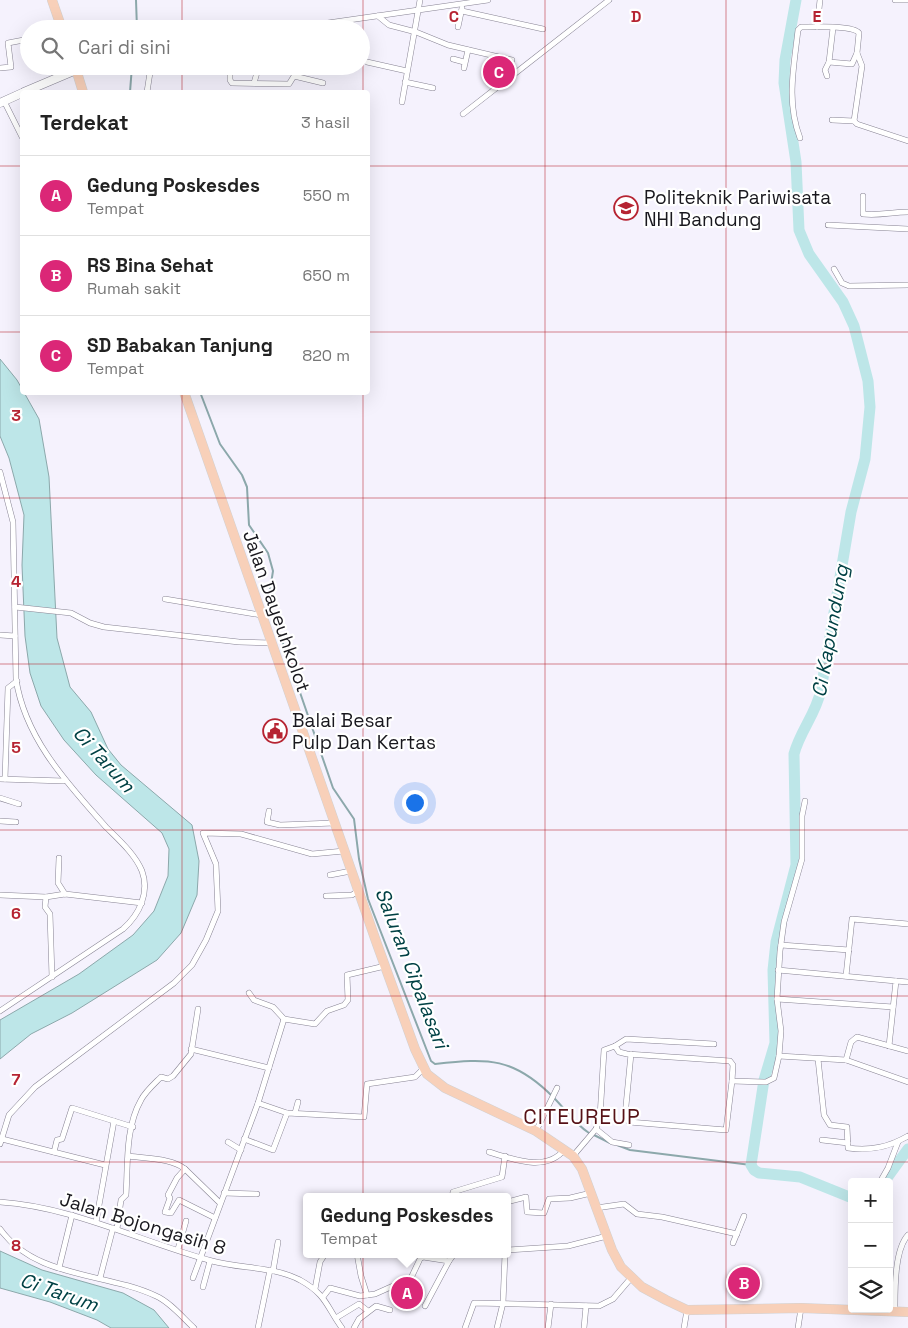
<!DOCTYPE html>
<html lang="id">
<meta charset="utf-8">
<style>
body{margin:0;font-family:"Space Grotesk",sans-serif;background:#f6f6f6;color:#222}
.controls{position:absolute;right:15px;bottom:15px;display:grid;overflow:hidden;border-radius:5px;box-shadow:0 5px 20px #0002}
.controls button{width:45px;height:45px;display:grid;place-items:center;padding:0;border:0;border-bottom:1px solid #e0e0e0;background:#fff;color:#222;font:25px sans-serif}
.you{position:absolute;left:414px;top:802px;width:18px;height:18px;margin:-12px;border:4px solid #fff;border-radius:50%;background:#1a73e8;box-shadow:0 0 0 8px #1a73e833}
.badge{display:grid;place-items:center;width:32px;height:32px;border-radius:50%;background:#db2777;color:#fff;font-size:16px;font-weight:700}
.pin{position:absolute;translate:-50% -50%;border:2px solid #fff;box-shadow:0 1px 5px #0006}
.popup{position:absolute;left:303px;top:1193px;width:208px;height:65px;box-sizing:border-box;display:grid;place-content:center;border-radius:5px;background:#fff;filter:drop-shadow(0 1px 4px #0005);font-size:16px;white-space:nowrap;color:#767676}
.popup b{font-size:19px;color:#222}
.popup::after{content:'';position:absolute;left:50%;top:100%;margin-left:-10px;border:10px solid transparent;border-top-color:#fff}
.list{margin:0;padding:0;list-style:none}
h2{display:flex;justify-content:space-between;align-items:center;height:65px;margin:0;padding:0 20px;font-size:21px}
h2 small{font-size:16px;font-weight:400;color:#767676}
.list li{display:grid;grid-template-columns:32px 1fr auto;gap:15px;align-items:center;box-sizing:border-box;height:80px;padding:0 20px;border-top:1px solid #e0e0e0}
.list b{display:block;font-size:19px;white-space:nowrap}
.list p{margin:0;font-size:16px;white-space:nowrap;color:#767676}
.list em{font-size:16px;font-style:normal;color:#767676}
.icon{flex:none;width:28px;height:28px;fill:none;stroke:currentColor;stroke-width:2;stroke-linecap:round;stroke-linejoin:round}
.map{position:relative;flex:none;width:908px;height:1328px;overflow:hidden}
.search{position:absolute;background:#fff;box-shadow:0 5px 20px #0002;left:20px;top:20px;width:350px;height:55px;display:flex;align-items:center;gap:12px;box-sizing:border-box;padding:0 18px;border-radius:28px;color:#767676;font-size:19px}
.panel{position:absolute;background:#fff;box-shadow:0 5px 20px #0002;left:20px;top:90px;width:350px;height:305px;border-radius:5px}
.map>svg:first-child{display:block}
</style>
<div class="map">
<svg width="908" height="1328" viewBox="0 0 908 1328">
<rect width="100%" height="100%" fill="#f5f2fd"/>
<g fill="#bde6e8" stroke="#8ca8ab">
<path d="M0 359 17 380 39 419 49 477 57 638 70 687 91 712 108 749 121 765 192 825 199 861 197 895 181 933 157 960 72 1013 31 1034 0 1059V1020L79 974 133 935 154 911 168 876 169 849 162 833 96 775 64 740 41 706 30 673 25 636 22 565 24 515 9 458 0 436Z"/>
<path d="M0 1251 42 1270 123 1293 154 1310 169 1328H111L97 1320 50 1302 0 1288Z"/>
</g>
<g fill="none" stroke-linecap="round" stroke-linejoin="round">
<g stroke="#8ca8ab" stroke-width="2">
<path d="M136 0 137 29"/>
<path d="M130 92 132 66"/>
<path d="M200 392 220 444 242 475 247 487 249 525 268 553 273 571 270 590 271 607 276 623 333 788 354 819 359 859 368 899 431 1061 435 1064C488 1058 514 1057 554 1098 566 1110 575 1124 589 1133"/>
<path d="M594 1135 610 1143"/>
<path d="M617 1145 630 1150 751 1165"/>
</g>
<g stroke="#bde6e8" stroke-width="11">
<path d="M796 0 785 60 784 83 796 162 799 230 809 254 843 302 854 326 868 381 870 407 865 459 851 512 821 690C816 714 800 731 794 754L796 865 776 942 773 970 775 1043 764 1080 751 1165 754 1170 759 1173 800 1177 852 1198"/>
<path d="M884 1182 908 1149"/>
</g>
<g stroke="#878393" stroke-width="6">
<g id="street">
<path d="M895 0H908"/>
<path d="M462 11 543 29"/>
<path d="M378 16 389 25 416 32 448 45 512 60"/>
<path d="M458 27 462 8"/>
<path d="M817 27 820 0"/>
<path d="M286 29 488 0"/>
<path d="M453 59 464 62"/>
<path d="M367 62 407 71"/>
<path d="M829 62 833 28"/>
<path d="M230 66V80L232 83 289 84 294 76 323 83"/>
<path d="M0 68 11 67 8 43 29 39"/>
<path d="M464 68 468 50"/>
<path d="M405 82 433 88"/>
<path d="M254 83 258 69 278 70 291 66"/>
<path d="M147 92 151 66"/>
<path d="M4 101 22 137"/>
<path d="M402 102 420 0"/>
<path d="M463 114 609 0"/>
<path d="M832 120 854 121 857 124 908 141"/>
<path d="M854 121 862 66 857 53"/>
<path d="M800 138C786 101 794 67 798 30L801 27C813 27 853 25 859 33L857 53 852 64 829 62 825 70 827 76"/>
<path d="M863 196V214C879 216 892 212 908 212"/>
<path d="M828 225 908 229"/>
<path d="M834 269 842 283 849 286 908 285"/>
<path d="M0 472 13 522 16 679C25 739 68 784 106 827 119 840 135 854 142 871 150 893 139 915 123 929L0 1011"/>
<path d="M165 599 261 615"/>
<path d="M15 607 71 613 90 623 104 627 239 642 271 643"/>
<path d="M0 635 15 636"/>
<path d="M0 779 64 781"/>
<path d="M5 779 8 688 17 681"/>
<path d="M0 798 19 804"/>
<path d="M269 811 267 822 280 825 334 823"/>
<path d="M0 821 16 822"/>
<path d="M59 858 58 883 65 894"/>
<path d="M330 875 351 871"/>
<path d="M0 895 46 897 65 894 142 903"/>
<path d="M326 896 352 895 358 891"/>
<path d="M46 897 45 907 50 914 52 977"/>
<path d="M781 945 849 950"/>
<path d="M778 970 896 981 889 1046"/>
<path d="M846 976 852 919 908 924"/>
<path d="M896 981 908 982"/>
<path d="M249 993 254 1000 273 1007 284 1019 315 1024 327 1011 344 1005 348 1000 347 975 385 966"/>
<path d="M777 999 893 1007"/>
<path d="M615 1046 626 1039 714 1044"/>
<path d="M191 1049 269 1068"/>
<path d="M631 1054 625 1116 629 1122 726 1130 732 1081"/>
<path d="M779 1056 846 1060 908 1082"/>
<path d="M818 1059 824 1115 830 1125 847 1127 848 1148C871 1151 889 1147 908 1136"/>
<path d="M846 1060 851 1042 857 1037 908 1051"/>
<path d="M258 1103 287 1113"/>
<path d="M295 1113 298 1102"/>
<path d="M596 1129 612 1142 629 1145"/>
<path d="M536 1131 557 1088"/>
<path d="M2 1139 105 1165"/>
<path d="M244 1139 273 1150 287 1113 364 1117 367 1084 415 1077 424 1068"/>
<path d="M822 1140 848 1143"/>
<path d="M228 1142 241 1150"/>
<path d="M0 1144 9 1115 35 1087 174 983 192 965 206 940 218 911 216 864 203 833 241 834 312 854 344 851"/>
<path d="M54 1152 57 1140 62 1139 72 1108 133 1127"/>
<path d="M489 1152C513 1159 546 1173 565 1149"/>
<path d="M129 1156C147 1159 171 1158 185 1169L177 1178 168 1195 170 1198 165 1212 171 1213 179 1200 215 1218"/>
<path d="M573 1156 596 1129 600 1117 604 1050 615 1046 619 1052 627 1054 730 1061 733 1065 732 1081 766 1082 774 1078 779 1056 781 1031 777 999 780 951 784 922 802 859V816L805 801"/>
<path d="M185 1169 220 1203"/>
<path d="M880 1182 888 1168 898 1142"/>
<path d="M224 1193 257 1194"/>
<path d="M452 1197 453 1192 502 1177 505 1156"/>
<path d="M0 1202C74 1207 141 1242 212 1261 241 1269 273 1266 300 1280 327 1295 326 1306 342 1328"/>
<path d="M507 1202 526 1197 527 1212 544 1213 549 1199 570 1198 591 1193"/>
<path d="M596 1208 624 1204 637 1214 662 1217 737 1234"/>
<path d="M96 1222 114 1121"/>
<path d="M0 1229C36 1279 105 1272 156 1296 170 1302 183 1318 194 1328"/>
<path d="M117 1229 121 1200 126 1195C128 1165 125 1128 141 1100 145 1092 154 1084 161 1077L168 1079 173 1076 191 1054 198 1009"/>
<path d="M733 1243 744 1216"/>
<path d="M178 1249 186 1221"/>
<path d="M507 1250 568 1246 607 1236"/>
<path d="M357 1254 361 1276 367 1295"/>
<path d="M449 1261 454 1254"/>
<path d="M59 1268 72 1215"/>
<path d="M273 1271 278 1242"/>
<path d="M100 1278 113 1228"/>
<path d="M193 1278 258 1103 284 1019"/>
<path d="M203 1287 210 1261"/>
<path d="M315 1289 320 1262 325 1254"/>
<path d="M323 1297 330 1288 360 1296 375 1294 411 1278 420 1259 423 1257 449 1261 425 1306"/>
<path d="M895 1312C895 1292 894 1250 908 1235"/>
<path d="M336 1318 359 1304 368 1311"/>
<path d="M258 1328 270 1270"/>
<path d="M354 1328 359 1319 376 1306 390 1310"/>
<path d="M465 1328 474 1303 599 1306 613 1299 631 1278"/>
<path d="M497 1328 503 1303 505 1254"/>
<path d="M548 1328 551 1304"/>
<path d="M584 1328 586 1306"/>
<path d="M684 1328 687 1310"/>
<path d="M798 1328 801 1308"/>
</g>
</g>
<g stroke="#878393" stroke-width="9">
<g id="secondary">
<path d="M24 92 76 70"/>
<path d="M0 103 22 93"/>
</g>
</g>
<g stroke="#d1d1d2" stroke-width="10">
<g id="primary">
<path d="M52 0 62 29"/>
<path d="M75 66 83 92"/>
<path d="M184 392 377 944 415 1049 427 1074 445 1088 536 1131 573 1156 582 1169 612 1250 621 1267 642 1287 666 1300 687 1310 801 1308 908 1312"/>
</g>
</g>
<use href="#street" stroke="#fff" stroke-width="5"/>
<use href="#secondary" stroke="#fff" stroke-width="8"/>
<use href="#primary" stroke="#f8d0b9" stroke-width="9"/>
</g>
<path fill="none" stroke="#b62432" stroke-width="1" stroke-opacity="0.55" d="M182 0V29M363 0V92M545 0V1328M726 0V1328M182 66V92M0 166H22M368 166H908M0 332H22M368 332H908M182 392V1328M363 392V1328M0 498H908M0 664H908M0 830H908M0 996H908M0 1162H908"/>
<defs>
<g id="university-ring" transform="scale(1.25)"><circle r="9.5" fill="#fff" stroke="#b62432" stroke-width="1.5"/><path d="M0-5L7-2L0 1L-7-2ZM-4 1L0 2.5L4 1V4Q0 6-4 4Z" fill="#b62432"/></g>
<g id="civic-ring" transform="scale(1.25)"><circle r="9.5" fill="#fff" stroke="#b62432" stroke-width="1.5"/><path d="M-.6-6.5H3V-4.5H.6V-3L4-1V1h2V6H-6V1h2V-1L-.6-3ZM-1.2 2.5V6h2.4V2.5Z" fill="#b62432"/></g>
</defs>
<g fill-rule="evenodd">
<use href="#university-ring" x="626" y="208"/>
<use href="#civic-ring" x="275" y="731"/>
</g>
<g text-anchor="middle" stroke-width="4.5" stroke-linejoin="round" paint-order="stroke">
<g font-size="19" fill="#19181e" stroke="#fff" text-anchor="start">
<text x="644" y="204">Politeknik Pariwisata<tspan x="644" dy="22">NHI Bandung</tspan></text>
<text x="292" y="727">Balai Besar<tspan x="292" dy="22">Pulp Dan Kertas</tspan></text>
</g>
<g font-size="19" fill="#19181e" stroke="#fff">
<text transform="translate(277 611) rotate(71)" y="7">Jalan Dayeuhkolot</text>
<text transform="translate(143 1223) rotate(17)" y="7">Jalan Bojongasih 8</text>
</g>
<g font-size="20" font-style="italic" fill="#004144" stroke="#fff">
<text transform="translate(830 631) rotate(-80)" y="7">Ci Kapundung</text>
<text transform="translate(104 759) rotate(48)" y="7">Ci Tarum</text>
<text transform="translate(412 968) rotate(69)" y="7">Saluran Cipalasari</text>
<text transform="translate(59 1292) rotate(19)" y="7">Ci Tarum</text>
</g>
<g font-size="21" letter-spacing="1" fill="#561116" stroke="#fff">
<text x="582" y="1124">CITEUREUP</text>
</g>
</g>
<g font-size="16" text-anchor="middle" font-weight="bold" fill="#b62432" stroke="#fff" stroke-width="4.5" stroke-linejoin="round" paint-order="stroke">
<text x="454" y="22">C</text>
<text x="636" y="22">D</text>
<text x="817" y="22">E</text>
<text x="16" y="421">3</text>
<text x="16" y="587">4</text>
<text x="16" y="753">5</text>
<text x="16" y="919">6</text>
<text x="16" y="1085">7</text>
<text x="16" y="1251">8</text>
</g>
</svg>
<div class="controls">
<button>+</button>
<button>−</button>
<button><svg class="icon" aria-label="layers" viewBox="0 0 24 24"><path d="M12 4l9 5-9 5-9-5zM3 14l9 5 9-5"/></svg></button>
</div>
<div class="you"></div>
<div class="pin badge" style="left:407px;top:1293px">A</div>
<div class="popup"><b>Gedung Poskesdes</b>Tempat</div>
<div class="pin badge" style="left:744px;top:1283px">B</div>
<div class="pin badge" style="left:499px;top:72px">C</div>
<div class="search"><svg class="icon" aria-label="search" viewBox="0 0 24 24"><circle cx="10" cy="10" r="6"/><path d="M15 15l6 6"/></svg>Cari di sini</div>
<section class="panel">
<h2>Terdekat<small>3 hasil</small></h2>
<ul class="list">
<li><span class="badge">A</span><div><b>Gedung Poskesdes</b><p>Tempat</p></div><em>550 m</em></li>
<li><span class="badge">B</span><div><b>RS Bina Sehat</b><p>Rumah sakit</p></div><em>650 m</em></li>
<li><span class="badge">C</span><div><b>SD Babakan Tanjung</b><p>Tempat</p></div><em>820 m</em></li>
</ul>
</section>
</div>
